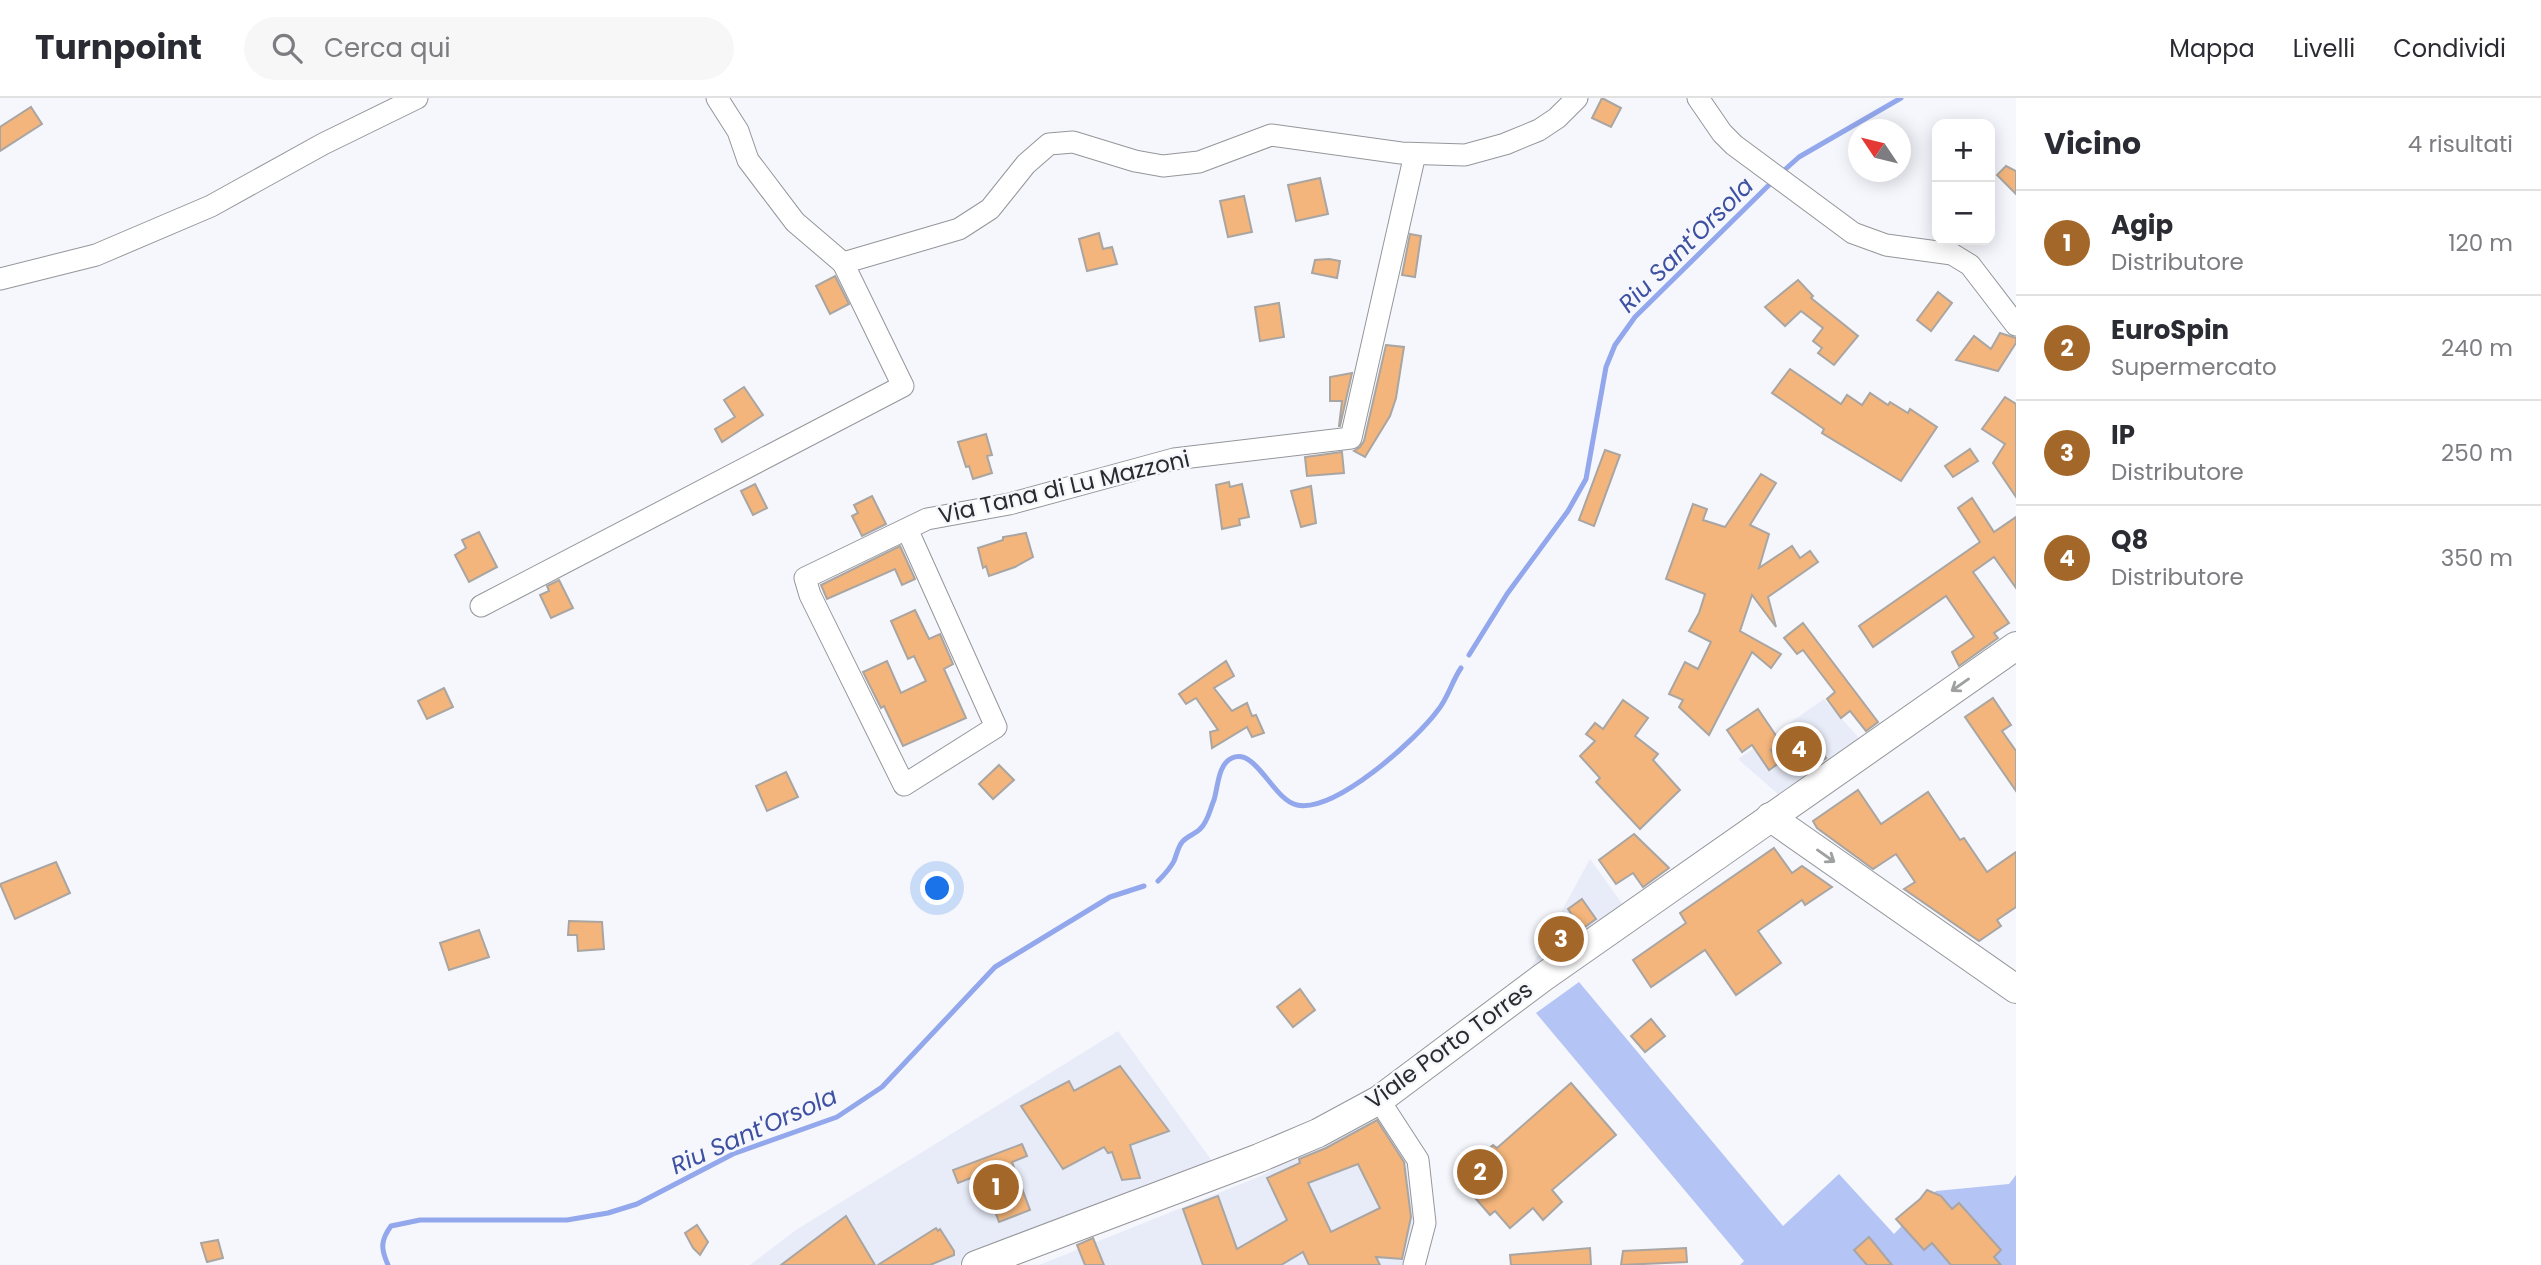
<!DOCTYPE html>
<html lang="it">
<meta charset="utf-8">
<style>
body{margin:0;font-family:Poppins,sans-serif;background:#f7f7f7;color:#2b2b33}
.controls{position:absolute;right:21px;top:21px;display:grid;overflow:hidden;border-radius:14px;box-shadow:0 4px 18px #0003}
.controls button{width:63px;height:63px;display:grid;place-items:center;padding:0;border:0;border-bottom:2px solid #e1e1e2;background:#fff;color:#2b2b33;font:35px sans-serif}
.compass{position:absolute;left:1848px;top:21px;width:63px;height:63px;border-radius:50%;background:#fff;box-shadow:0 4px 18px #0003;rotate:305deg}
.you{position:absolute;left:938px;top:791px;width:24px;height:24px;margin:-18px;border:5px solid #fff;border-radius:50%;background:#1a73e8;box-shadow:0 0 0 10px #1a73e833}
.badge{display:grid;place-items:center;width:46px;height:46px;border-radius:50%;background:#a36729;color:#fff;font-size:23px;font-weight:700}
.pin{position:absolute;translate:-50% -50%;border:4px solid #fff;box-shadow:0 2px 7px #0006}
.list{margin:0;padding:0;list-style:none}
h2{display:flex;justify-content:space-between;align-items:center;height:91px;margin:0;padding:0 28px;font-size:30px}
h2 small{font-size:23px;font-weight:400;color:#7c7c81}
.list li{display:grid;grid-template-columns:46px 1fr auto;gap:21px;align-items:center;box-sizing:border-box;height:105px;padding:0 28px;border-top:2px solid #e1e1e2}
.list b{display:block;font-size:26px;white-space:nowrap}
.list p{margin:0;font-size:23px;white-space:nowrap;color:#7c7c81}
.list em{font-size:23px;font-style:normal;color:#7c7c81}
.icon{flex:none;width:38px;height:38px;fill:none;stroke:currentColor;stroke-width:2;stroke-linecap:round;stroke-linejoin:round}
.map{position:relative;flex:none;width:2016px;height:1167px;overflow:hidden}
header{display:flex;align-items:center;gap:42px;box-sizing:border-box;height:98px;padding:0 35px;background:#fff;border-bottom:2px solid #e1e1e2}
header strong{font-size:33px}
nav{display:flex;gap:38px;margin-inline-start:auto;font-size:24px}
.search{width:490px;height:63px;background:#f7f7f7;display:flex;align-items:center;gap:18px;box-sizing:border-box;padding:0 24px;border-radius:38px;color:#7c7c81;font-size:26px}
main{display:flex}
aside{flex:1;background:#fff}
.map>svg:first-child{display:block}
</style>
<header>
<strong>Turnpoint</strong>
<div class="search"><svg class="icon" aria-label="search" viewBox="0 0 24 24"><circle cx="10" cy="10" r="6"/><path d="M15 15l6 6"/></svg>Cerca qui</div>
<nav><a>Mappa</a><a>Livelli</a><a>Condividi</a></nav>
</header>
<main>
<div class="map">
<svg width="2016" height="1167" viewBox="0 0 2016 1167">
<rect width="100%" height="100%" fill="#f6f7fc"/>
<g fill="#e8ecf8">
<path d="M1824 601 1859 640 1779 697 1738 661Z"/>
<path d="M1590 761 1623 807 1528 875Z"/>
<path d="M1118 933 1212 1063 990 1151 958 1167H750L796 1132Z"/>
<path d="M1377 1011 1411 1065 1418 1126 1404 1167H1039L1261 1078Z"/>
</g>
<path fill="#b4c4f4" d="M1579 884 1783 1128 1839 1076 1894 1136 1936 1093 2009 1086 2016 1077V1167H1740L1744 1163 1536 915Z"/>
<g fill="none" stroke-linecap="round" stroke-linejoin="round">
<g stroke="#92a7ec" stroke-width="5">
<path d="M1780 76 1799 59 1901 0"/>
<path d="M1469 557 1507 496 1568 413 1586 381 1606 269 1615 247 1635 219 1773 83"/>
<path d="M1158 783C1164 777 1170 771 1174 763 1177 756 1178 748 1183 743 1188 738 1195 736 1200 731 1208 724 1210 711 1214 702 1218 689 1218 666 1232 660 1256 649 1273 702 1297 707 1335 715 1416 642 1438 612 1448 600 1452 583 1461 570"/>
<path d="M388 1167C381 1151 380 1143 391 1128L420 1122H567L608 1115 637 1106 733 1056 837 1019 882 989 995 869 1110 799 1144 788"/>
</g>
</g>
<g fill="#f3b57b" stroke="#a9a5a2" stroke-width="2" fill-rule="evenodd">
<path d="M1602 0 1621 10 1611 29 1592 20Z"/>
<path d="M31 9 42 26 0 53V29Z"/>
<path d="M2006 68 2016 73V96L1997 77Z"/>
<path d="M1320 80 1328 116 1296 123 1288 87Z"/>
<path d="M1244 98 1252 134 1228 139 1220 103Z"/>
<path d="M1099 135 1103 151 1112 149 1117 166 1087 173 1079 141Z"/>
<path d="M1410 136 1421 138 1415 179 1402 177Z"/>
<path d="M1329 161 1340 163 1337 180 1312 175 1315 162Z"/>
<path d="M835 178 849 206 830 216 816 188Z"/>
<path d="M1798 182 1813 198 1811 200 1858 238 1834 267 1818 255 1822 250 1813 243 1823 230 1801 213 1785 228 1765 209Z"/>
<path d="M1938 194 1952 205 1931 233 1917 222Z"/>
<path d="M1279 205 1284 239 1260 243 1255 209Z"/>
<path d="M2000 235 2016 240V245L1998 273 1956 262 1974 238 1991 251Z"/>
<path d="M1386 247 1404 249 1396 300 1390 318 1365 359 1354 353 1360 349 1364 343Z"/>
<path d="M1790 271 1841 306 1847 297 1862 307 1870 295 1888 307 1890 304 1908 315 1910 311 1937 329 1901 383 1822 335 1824 331 1772 295Z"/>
<path d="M1352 275 1340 328H1339L1342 303H1330V279Z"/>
<path d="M744 289 763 317 722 344 715 331 735 319 724 302Z"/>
<path d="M2005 299 2016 306V399L1993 365 2005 346 1982 331Z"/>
<path d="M986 336 992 357 987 358 992 375 973 381 969 368 966 369 958 344Z"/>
<path d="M1970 351 1978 363 1953 379 1945 368Z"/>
<path d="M1605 352 1620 357 1594 428 1579 422Z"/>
<path d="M1342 354 1344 375 1307 378 1305 359Z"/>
<path d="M1761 376 1776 385 1750 427 1769 436 1759 470 1792 448 1800 460 1810 453 1818 464 1768 499 1776 529 1752 497 1740 533 1781 556 1771 570 1752 554 1709 637 1679 609 1683 602 1669 596 1685 564 1698 571 1711 544 1689 533 1699 515 1705 496 1666 481 1693 406 1707 411 1703 422 1725 429Z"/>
<path d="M1229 384 1230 389 1242 386 1249 419 1239 421 1240 427 1222 431 1216 387Z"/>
<path d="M755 386 767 410 753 417 741 393Z"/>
<path d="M1311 388 1316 425 1301 429 1291 393Z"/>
<path d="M872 398 886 426 862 438 852 418 858 415 854 407Z"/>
<path d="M1972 400 1994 434 2016 419V490L1994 459 1973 474 2009 525 1994 535 1998 540 1959 568 1952 554 1974 539 1946 498 1873 549 1859 528 1980 444 1958 410Z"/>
<path d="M479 434 497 469 469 484 455 457 466 450 462 442Z"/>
<path d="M1026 435 1033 459 1015 469 989 478 986 468 983 470 978 450 1003 442V439Z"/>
<path d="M900 448 915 481 902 487 895 471 827 501 821 487Z"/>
<path d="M559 482 573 510 551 520 540 497 549 493 547 488Z"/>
<path d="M915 512 929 541 940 536 953 566 944 571 966 620 903 648 884 608 881 610 863 574 887 563 901 595 926 583 914 558 908 561 891 523Z"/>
<path d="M1803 525 1878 624 1866 633 1850 613 1841 620 1827 601 1835 594 1803 552 1797 556 1784 540Z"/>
<path d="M1226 563 1234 578 1214 590 1232 613 1247 605 1252 618 1256 617 1264 635 1252 639 1247 629 1212 650 1210 634 1218 632 1196 600 1186 606 1179 596Z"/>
<path d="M444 590 453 609 427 621 418 603Z"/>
<path d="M1993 600 2011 627 2002 633 2016 653V693L1965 619Z"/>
<path d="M1623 602 1648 620 1635 638 1658 656 1653 662 1680 692 1640 731 1596 684 1600 680 1580 658 1595 643 1586 636 1595 625 1603 631Z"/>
<path d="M1758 611 1781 645 1771 652 1779 665 1769 672 1752 647 1742 654 1727 632Z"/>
<path d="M1813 642 1826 660 1814 669 1801 651Z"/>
<path d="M999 667 1014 682 993 701 979 686Z"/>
<path d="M786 674 798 699 767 713 756 688Z"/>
<path d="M1858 692 1881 726 1928 694 1960 742 1964 740 1987 774 2016 754V809L1997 822 2001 828 1979 843 1904 791 1915 784 1896 756 1873 771 1817 730 1813 723Z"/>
<path d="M1634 736 1669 770 1643 789 1633 775 1616 786 1599 762Z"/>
<path d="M1774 750 1792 775 1802 768 1832 789 1805 807 1802 802 1758 833 1781 865 1736 897 1705 852 1651 889 1633 862 1686 825 1680 815Z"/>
<path d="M56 764 70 795 15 821 0 786Z"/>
<path d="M1582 801 1596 821 1582 831 1568 811Z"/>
<path d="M569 823 602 824 604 851 578 853 577 837H568Z"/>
<path d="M479 832 489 859 449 872 440 845Z"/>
<path d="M1300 891 1315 912 1293 929 1277 909Z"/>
<path d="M1651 921 1665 938 1645 954 1631 938Z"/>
<path d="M1120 968 1169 1033 1130 1047 1140 1080 1122 1082 1112 1054 1108 1055 1104 1049 1063 1071 1021 1008 1069 983 1074 993Z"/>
<path d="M1571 985 1616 1037 1552 1092 1562 1104 1543 1122 1533 1110 1510 1130 1495 1113 1490 1117 1457 1079 1493 1047 1497 1050Z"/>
<path d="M1377 1022 1404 1064 1411 1119 1402 1161 1376 1159 1380 1167H1309L1303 1154 1281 1167H1203L1183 1111 1218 1098 1237 1151 1287 1122 1267 1080 1300 1065 1299 1061 1326 1050ZM1358 1066 1380 1110 1331 1134 1308 1085Z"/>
<path d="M1022 1046 1027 1058 1012 1064 1030 1112 999 1124 981 1076 958 1085 953 1072Z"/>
<path d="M1927 1092 1941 1098 1952 1111 1959 1105 2001 1152 1994 1159 2001 1167H1951L1932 1145 1924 1152 1896 1121 1920 1101Z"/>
<path d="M846 1118 875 1167H781Z"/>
<path d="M697 1127 708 1144 700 1157 693 1150 685 1135Z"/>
<path d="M936 1130 938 1133 940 1131 954 1153V1157L930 1167H878Z"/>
<path d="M1869 1139 1892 1167H1867L1854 1152Z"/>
<path d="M1093 1140 1104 1167H1085L1077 1147Z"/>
<path d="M218 1142 223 1160 207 1164 201 1145Z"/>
<path d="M1590 1150 1591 1167H1511L1510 1157Z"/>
<path d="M1686 1150 1687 1164 1621 1167 1623 1153Z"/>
</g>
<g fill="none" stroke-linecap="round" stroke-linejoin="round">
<g stroke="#94969a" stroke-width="23">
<g id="minor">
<path d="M717 0 738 33 748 62 795 124 843 165"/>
<path d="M1698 0 1722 35 1734 47 1853 135 1886 147 1952 156 1970 167 2016 227"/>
<path d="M0 181 96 157 211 108 323 46 417 0"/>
<path d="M907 431 996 629 904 687 810 497 805 480 927 421 1009 406 1174 361 1351 340 1415 56"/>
<path d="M481 508 903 288 843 165 959 131 990 111 1026 66 1049 46 1073 44 1135 63 1163 68 1199 64 1271 37 1401 55 1465 57 1505 46 1539 32 1557 20 1577 0"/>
<path d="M1379 1002 1418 1062 1425 1125 1414 1167"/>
</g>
</g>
<g stroke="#94969a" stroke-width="30">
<g id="secondary">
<path d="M1770 719 2016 891"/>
<path d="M976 1167 1259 1060 1318 1035 1379 1002 1542 880 2016 548"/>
</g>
</g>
<use href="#minor" stroke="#fff" stroke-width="21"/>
<use href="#secondary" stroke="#fff" stroke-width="28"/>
</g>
<defs><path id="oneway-shaft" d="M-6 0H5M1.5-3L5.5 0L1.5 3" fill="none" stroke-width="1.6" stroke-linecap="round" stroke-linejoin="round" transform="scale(1.75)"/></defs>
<g stroke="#9fa0a0">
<use href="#oneway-shaft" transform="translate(1960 587) rotate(145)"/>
<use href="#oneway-shaft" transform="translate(1826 758) rotate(35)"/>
</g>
<g text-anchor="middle" stroke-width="5" stroke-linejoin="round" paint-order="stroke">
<g font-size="23" fill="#2a2b2d" stroke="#f6f7fc">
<text transform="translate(1064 389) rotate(-13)" y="8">Via Tana di Lu Mazzoni</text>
<text transform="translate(1449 947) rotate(-36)" y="8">Viale Porto Torres</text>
</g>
<g font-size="24" font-style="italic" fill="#3d50a1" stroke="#f6f7fc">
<text transform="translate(1686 147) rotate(-45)" y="8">Riu Sant'Orsola</text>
<text transform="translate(754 1033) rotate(-24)" y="8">Riu Sant'Orsola</text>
</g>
</g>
</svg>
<div class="controls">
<button>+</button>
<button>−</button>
</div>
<svg class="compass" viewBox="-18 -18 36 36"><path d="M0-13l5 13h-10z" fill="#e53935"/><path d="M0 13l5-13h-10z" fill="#7c7c81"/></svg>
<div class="you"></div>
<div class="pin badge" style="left:996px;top:1089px">1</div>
<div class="pin badge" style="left:1480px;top:1074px">2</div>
<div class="pin badge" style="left:1561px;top:841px">3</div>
<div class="pin badge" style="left:1799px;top:651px">4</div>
</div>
<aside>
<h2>Vicino<small>4 risultati</small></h2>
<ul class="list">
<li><span class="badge">1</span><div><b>Agip</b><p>Distributore</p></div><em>120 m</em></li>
<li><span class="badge">2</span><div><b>EuroSpin</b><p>Supermercato</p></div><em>240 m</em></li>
<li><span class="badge">3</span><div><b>IP</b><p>Distributore</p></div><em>250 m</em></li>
<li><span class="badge">4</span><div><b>Q8</b><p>Distributore</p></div><em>350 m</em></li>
</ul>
</aside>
</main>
